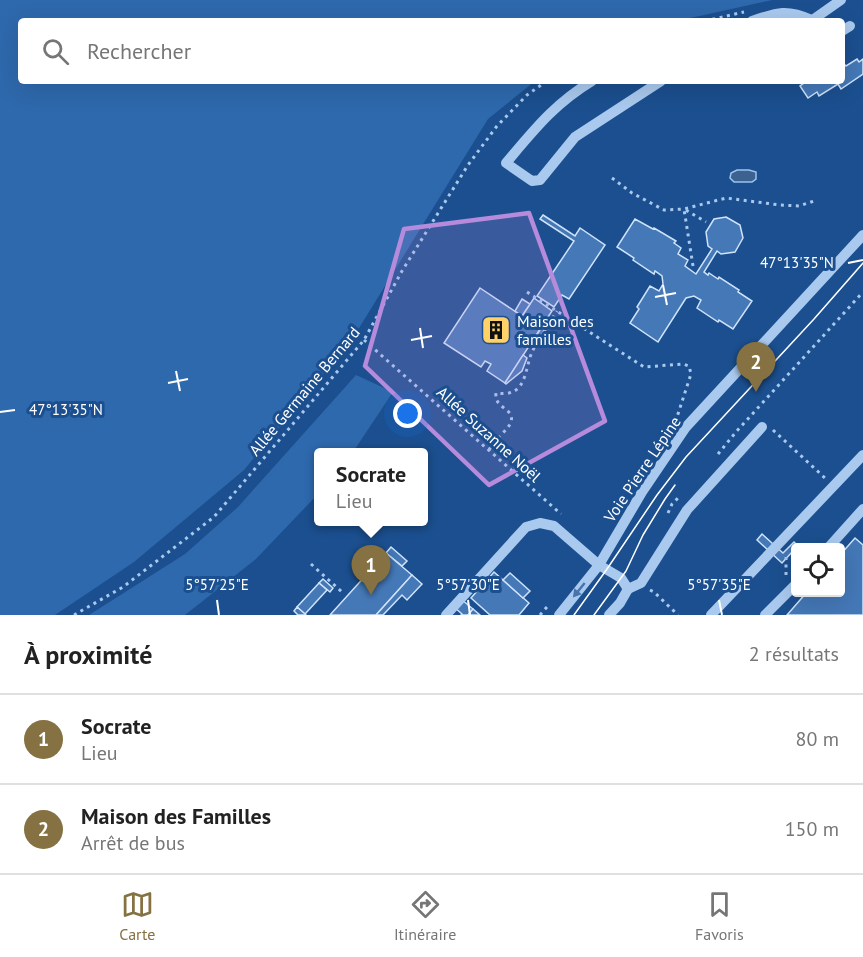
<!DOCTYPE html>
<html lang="fr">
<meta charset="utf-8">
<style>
body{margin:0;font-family:"PT Sans",sans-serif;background:#f6f6f6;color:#222}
.controls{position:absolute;right:18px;bottom:18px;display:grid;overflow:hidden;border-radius:6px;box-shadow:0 6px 24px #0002}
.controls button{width:54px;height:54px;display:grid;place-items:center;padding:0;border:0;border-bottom:2px solid #e0e0e0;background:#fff;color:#222;font:30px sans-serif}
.you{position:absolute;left:408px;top:414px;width:21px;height:21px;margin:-15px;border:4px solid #fff;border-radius:50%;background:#1a73e8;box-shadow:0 0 0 9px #1a73e833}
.badge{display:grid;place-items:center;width:39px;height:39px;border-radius:50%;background:#857141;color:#fff;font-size:20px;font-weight:700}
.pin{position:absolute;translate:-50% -50px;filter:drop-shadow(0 2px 3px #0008)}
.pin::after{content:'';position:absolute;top:32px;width:21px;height:18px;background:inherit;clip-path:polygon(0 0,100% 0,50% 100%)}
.popup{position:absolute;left:314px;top:448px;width:114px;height:78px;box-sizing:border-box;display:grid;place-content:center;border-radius:6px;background:#fff;filter:drop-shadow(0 2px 4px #0005);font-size:20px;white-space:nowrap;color:#767676}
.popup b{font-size:22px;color:#222}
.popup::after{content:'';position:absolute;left:50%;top:100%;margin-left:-12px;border:12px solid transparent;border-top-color:#fff}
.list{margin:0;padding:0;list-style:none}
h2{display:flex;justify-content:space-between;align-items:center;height:78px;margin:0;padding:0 24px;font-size:26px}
h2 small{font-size:20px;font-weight:400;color:#767676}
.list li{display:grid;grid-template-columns:39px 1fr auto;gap:18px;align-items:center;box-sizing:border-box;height:90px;padding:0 24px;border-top:2px solid #e0e0e0}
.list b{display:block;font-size:22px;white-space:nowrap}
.list p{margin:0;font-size:20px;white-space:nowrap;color:#767676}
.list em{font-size:20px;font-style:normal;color:#767676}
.icon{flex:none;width:33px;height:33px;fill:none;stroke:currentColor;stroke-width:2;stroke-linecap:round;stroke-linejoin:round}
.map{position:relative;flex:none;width:863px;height:615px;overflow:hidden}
.search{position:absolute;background:#fff;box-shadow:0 6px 24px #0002;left:18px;right:18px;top:18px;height:66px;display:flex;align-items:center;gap:15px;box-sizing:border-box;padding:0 21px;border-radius:6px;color:#767676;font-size:22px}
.sheet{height:258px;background:#fff}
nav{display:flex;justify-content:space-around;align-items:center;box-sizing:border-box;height:84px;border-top:2px solid #e0e0e0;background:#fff;font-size:16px;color:#767676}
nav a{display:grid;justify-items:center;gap:3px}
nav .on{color:#857141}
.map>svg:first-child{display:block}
</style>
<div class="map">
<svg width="863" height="615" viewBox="0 0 863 615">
<rect width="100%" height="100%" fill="#1b4f8f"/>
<g fill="#2e69ad">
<path d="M0 0H772L677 21H21V81H535L488 119 351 341 244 470 134 562 55 615H0Z"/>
<path d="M356 375 393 392 353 452H318V494L256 559 185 615H89L185 554 238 507Z"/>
</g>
<path fill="#3c6290" stroke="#9cc4f0" stroke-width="1.5" d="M737 170H749L756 172V179L752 182H734L730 178 731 173Z"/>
<g fill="#4478b7" stroke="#cfe3fa" stroke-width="1.5">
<path d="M857 59 859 62 863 59V74L841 89 838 84 819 96 817 92 808 98 800 86 807 81H842V64L843 63 846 66Z"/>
<path d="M543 215 575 236 580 228 605 245 569 299 562 295 554 307 537 296 574 241 540 219Z"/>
<path d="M726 217 740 225 743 238 735 252 721 254 717 251 704 272 708 275 709 273 718 279 719 277 739 290 738 292 752 301 733 329 719 320 718 322 697 308 701 300 694 296 686 298 658 342 630 323 639 309 637 307 650 286 659 291 663 284 662 276 655 271 654 274 633 260 634 258 617 247 635 219 653 229 654 228 676 241 674 243 681 248 678 254 688 260 685 266 696 274 712 249 708 246 706 232 714 219Z"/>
<path d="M480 288 522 316 534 298 552 311 505 383 487 371 491 364 485 361 481 367 444 343Z"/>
<path d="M522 299 530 304 522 316 515 311Z"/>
<path d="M548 317 549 321 542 334 533 345 531 344Z"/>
<path d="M523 355 527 358 522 371 506 384 505 383Z"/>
<path d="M762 534 783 553 794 542 800 548H796V553L793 551 782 563 757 540Z"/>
<path d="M855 538 863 545V615H787L807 592H840V555Z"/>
<path d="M391 547 407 561 402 566 386 553Z"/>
<path d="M386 553 412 575 376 615H330Z"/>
<path d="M494 572 529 603 519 615H490L471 598Z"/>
<path d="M510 573 530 591 523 598 503 580Z"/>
<path d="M412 575 422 584 407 600 402 595 383 615H376Z"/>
<path d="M323 579 333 588 330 592 319 583Z"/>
<path d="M319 583 327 590 305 614 297 607Z"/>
<path d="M461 599 473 609 468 615H461L462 614 454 607Z"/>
<path d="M297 607 305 614 306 615H298L294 611Z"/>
<path d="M473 609 480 615H468Z"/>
</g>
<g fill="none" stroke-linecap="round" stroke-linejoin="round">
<g stroke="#a9c9ee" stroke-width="3" stroke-dasharray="3 4.5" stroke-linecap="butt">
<path d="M705 21 744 12"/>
<path d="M612 178 632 193 664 210 684 209 726 198 780 205 799 206 817 200"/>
<path d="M693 266 684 209 706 222"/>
<path d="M527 292 644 367 683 364 689 366 691 374 677 417"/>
<path d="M364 340 561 514"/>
<path d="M773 430 825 478"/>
<path d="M489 450C494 440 509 429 511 422 515 408 494 409 496 393 527 398 524 371 532 352 539 338 549 324 557 311"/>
<path d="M718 454 736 432 863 292"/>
<path d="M668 513 672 504 679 497"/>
<path d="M311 564 342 592"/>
<path d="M786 575V555"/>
<path d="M650 590 654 592 678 615"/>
<path d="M74 615 123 587 214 517 364 340 402 271 468 165 497 126 527 95 547 81"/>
<path d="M540 615 547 607"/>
</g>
<g stroke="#a9c9ee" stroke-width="10">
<path d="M752 21C778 12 787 9 812 20"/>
<path d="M811 21 841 0"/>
<path d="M842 31 850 26"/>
<path d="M592 81C554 104 534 130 506 163L532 181 540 180 575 137 661 81"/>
<path d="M828 548 863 509"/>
<path d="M628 589 641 583 687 510 762 427"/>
<path d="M446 615 526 527 540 523 554 526 599 565 621 578 628 589 620 603 609 615"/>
<path d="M559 615 599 565 642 492 686 427 863 235"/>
<path d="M711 615 863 455"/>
<path d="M765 615 796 584"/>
</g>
<g stroke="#fff" stroke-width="1.5">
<path d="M574 615 607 569 657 495 686 457 814 319 863 263"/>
<path d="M594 615 626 571 643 535 665 499 675 485"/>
</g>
</g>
<defs><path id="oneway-solid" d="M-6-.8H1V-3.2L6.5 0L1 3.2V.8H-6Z" transform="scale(1.5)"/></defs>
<use fill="#4674ac" href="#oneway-solid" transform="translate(579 590) rotate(129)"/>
<path fill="#b68bdc" fill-opacity="0.2" stroke="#b68bdc" stroke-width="4.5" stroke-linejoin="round" d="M529 213 605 421 489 485 365 366 404 229Z"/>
<path fill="none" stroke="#fff" stroke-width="2" d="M848 263 863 260M663 285 667 305M655 297 676 293M420 328 423 348M411 340 432 336M176 371 180 391M168 383 188 379M0 412 15 410M217 600 219 615M468 600 470 615M719 600 722 615"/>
<defs>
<g id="building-square" transform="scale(1.5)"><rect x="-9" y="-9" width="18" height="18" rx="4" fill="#ffd166" stroke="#1b4f8f"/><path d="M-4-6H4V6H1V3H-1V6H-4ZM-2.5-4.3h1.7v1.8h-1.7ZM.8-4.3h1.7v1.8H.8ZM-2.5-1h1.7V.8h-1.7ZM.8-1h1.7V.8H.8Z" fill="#111"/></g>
</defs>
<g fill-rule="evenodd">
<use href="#building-square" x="496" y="330"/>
</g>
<g text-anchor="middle" stroke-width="6" stroke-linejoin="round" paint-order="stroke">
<g font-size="16" fill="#fff" stroke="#1b4f8f" text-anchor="start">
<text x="517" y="327">Maison des<tspan x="517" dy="18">familles</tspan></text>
</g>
<g font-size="16" fill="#fff" stroke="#1b4f8f">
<text transform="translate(304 391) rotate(-50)" y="6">Allée Germaine Bernard</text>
<text transform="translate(489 434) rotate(42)" y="6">Allée Suzanne Noël</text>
<text transform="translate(642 469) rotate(-56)" y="6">Voie Pierre Lépine</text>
</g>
</g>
<g font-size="15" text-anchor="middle" fill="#fff" stroke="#1b4f8f" stroke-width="6" stroke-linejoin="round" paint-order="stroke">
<text x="797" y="268">47°13'35"N</text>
<text x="66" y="415">47°13'35"N</text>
<text x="217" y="590">5°57'25"E</text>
<text x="468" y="590">5°57'30"E</text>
<text x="719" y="590">5°57'35"E</text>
</g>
</svg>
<div class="controls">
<button><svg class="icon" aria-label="locate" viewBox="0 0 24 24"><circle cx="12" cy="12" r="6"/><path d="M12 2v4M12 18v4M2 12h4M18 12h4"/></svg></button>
</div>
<div class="you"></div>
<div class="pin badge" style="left:371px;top:595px">1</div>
<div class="popup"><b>Socrate</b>Lieu</div>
<div class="pin badge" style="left:756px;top:392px">2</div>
<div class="search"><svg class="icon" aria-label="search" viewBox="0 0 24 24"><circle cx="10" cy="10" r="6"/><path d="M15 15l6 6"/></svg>Rechercher</div>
</div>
<section class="sheet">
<h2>À proximité<small>2 résultats</small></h2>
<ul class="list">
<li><span class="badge">1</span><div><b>Socrate</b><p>Lieu</p></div><em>80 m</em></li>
<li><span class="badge">2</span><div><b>Maison des Familles</b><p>Arrêt de bus</p></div><em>150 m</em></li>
</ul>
</section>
<nav>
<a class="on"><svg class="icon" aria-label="map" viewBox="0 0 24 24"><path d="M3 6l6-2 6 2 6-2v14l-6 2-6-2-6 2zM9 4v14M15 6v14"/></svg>Carte</a>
<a><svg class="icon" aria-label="directions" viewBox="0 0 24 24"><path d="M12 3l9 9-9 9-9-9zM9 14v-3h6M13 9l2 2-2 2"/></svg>Itinéraire</a>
<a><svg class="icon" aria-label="saved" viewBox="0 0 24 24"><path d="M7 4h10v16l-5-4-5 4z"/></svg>Favoris</a>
</nav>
